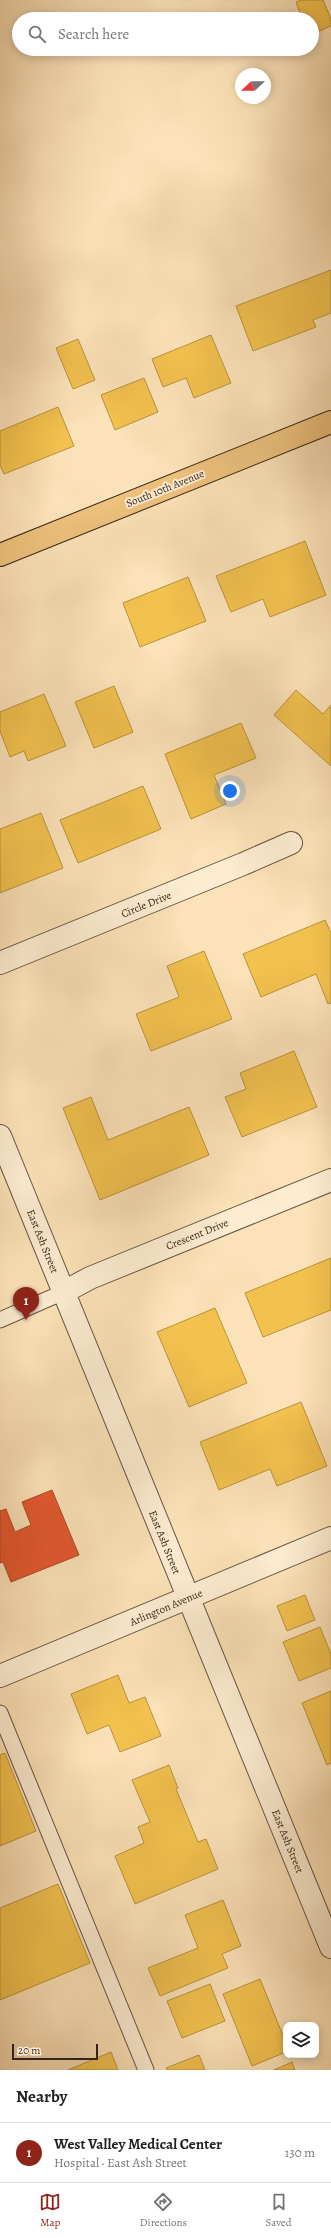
<!DOCTYPE html>
<meta charset="utf-8">
<style>
body{margin:0;font-family:Alegreya,serif;background:#f6f6f6;color:#202124}
.controls{position:absolute;right:12px;bottom:12px;display:grid;overflow:hidden;border-radius:8px;box-shadow:0 2px 10px #0003}
.controls button{width:36px;height:36px;display:grid;place-items:center;padding:0;border:0;border-bottom:1px solid #e0e0e0;background:#fff;color:#202124;font:20px sans-serif}
.compass{position:absolute;left:235px;top:68px;width:36px;height:36px;border-radius:50%;background:#fff;box-shadow:0 2px 10px #0003;rotate:248deg}
.scale{position:absolute;left:12px;bottom:10px;width:86px;box-sizing:border-box;padding-left:4px;border:2px solid #34241a;border-top:0;font-size:11px;line-height:14px;white-space:nowrap;color:#34241a;-webkit-text-stroke:3px #fdecd1;paint-order:stroke}
.you{position:absolute;left:230px;top:791px;width:14px;height:14px;margin:-10px;border:3px solid #fff;border-radius:50%;background:#1a73e8;box-shadow:0 0 0 6px #1a73e833}
.badge{display:grid;place-items:center;width:26px;height:26px;border-radius:50%;background:#8f2418;color:#fff;font-size:13px;font-weight:700}
.pin{position:absolute;translate:-50% -33px;filter:drop-shadow(0 1px 2px #0008)}
.pin::after{content:'';position:absolute;top:21px;width:14px;height:12px;background:inherit;clip-path:polygon(0 0,100% 0,50% 100%)}
.list{margin:0;padding:0;list-style:none}
h2{display:flex;justify-content:space-between;align-items:center;height:52px;margin:0;padding:0 16px;font-size:17px}
h2 small{font-size:13px;font-weight:400;color:#757577}
.list li{display:grid;grid-template-columns:26px 1fr auto;gap:12px;align-items:center;box-sizing:border-box;height:60px;padding:0 16px;border-top:1px solid #e0e0e0}
.list b{display:block;font-size:15px;white-space:nowrap}
.list p{margin:0;font-size:13px;white-space:nowrap;color:#757577}
.list em{font-size:13px;font-style:normal;color:#757577}
.icon{flex:none;width:22px;height:22px;fill:none;stroke:currentColor;stroke-width:2;stroke-linecap:round;stroke-linejoin:round}
.map{position:relative;flex:none;width:331px;height:2070px;overflow:hidden}
.search{position:absolute;background:#fff;box-shadow:0 2px 10px #0003;left:12px;right:12px;top:12px;height:44px;display:flex;align-items:center;gap:10px;box-sizing:border-box;padding:0 14px;border-radius:22px;color:#757577;font-size:15px}
.sheet{height:112px;background:#fff}
nav{display:flex;justify-content:space-around;align-items:center;box-sizing:border-box;height:56px;border-top:1px solid #e0e0e0;background:#fff;font-size:11px;color:#757577}
nav a{display:grid;justify-items:center;gap:2px}
nav .on{color:#8f2418}
.map>svg:first-child{display:block}
</style>
<div class="map">
<svg width="331" height="2070" viewBox="0 0 331 2070">
<rect width="100%" height="100%" fill="#fce2b8"/>
<filter id="stains"><feTurbulence type="fractalNoise" baseFrequency=".005" numOctaves="4"/><feColorMatrix values="0 0 0 0 .2 0 0 0 0 .09 0 0 0 0 .02 0 0 0 .5 -.17"/></filter>
<radialGradient id="worn" r=".72"><stop offset=".6" stop-color="#630" stop-opacity="0"/><stop offset="1" stop-color="#630" stop-opacity=".3"/></radialGradient>
<g fill="#f2c14e" stroke="#b9923e">
<path d="M301 0H323L331 19V26L312 34V19H302L296 2Z"/>
<path d="M331 270V313L313 320 316 327 253 351 236 306Z"/>
<path d="M211 335 231 383 194 398 186 378 163 387 152 359Z"/>
<path d="M78 339 95 380 73 389 56 348Z"/>
<path d="M144 378 158 412 115 430 101 395Z"/>
<path d="M58 407 74 446 4 474 0 465V431Z"/>
<path d="M305 541 326 595 270 617 263 599 231 612 216 576Z"/>
<path d="M188 577 206 621 140 647 123 603Z"/>
<path d="M114 686 133 732 94 748 75 702Z"/>
<path d="M296 690 323 714 331 705V766L274 715Z"/>
<path d="M44 694 66 746 28 761 24 751 10 757 0 731V712Z"/>
<path d="M241 723 256 758 214 775 226 804 191 819 165 754Z"/>
<path d="M143 786 161 829 78 863 60 820Z"/>
<path d="M41 813 63 868 0 893V829Z"/>
<path d="M325 920 331 933V1003L328 1004 316 974 261 997 243 954Z"/>
<path d="M204 951 232 1019 151 1051 136 1014 179 997 167 966Z"/>
<path d="M294 1051 317 1107 242 1137 225 1097 246 1089 240 1073Z"/>
<path d="M91 1097 108 1140 189 1107 209 1155 100 1200 63 1108Z"/>
<path d="M331 1258V1310L263 1337 245 1293Z"/>
<path d="M215 1308 247 1383 189 1407 157 1332Z"/>
<path d="M301 1402 327 1466 277 1486 270 1469 219 1490 200 1442Z"/>
<path d="M305 1595 315 1620 287 1631 277 1606Z"/>
<path d="M320 1627 331 1654V1668L299 1681 283 1642Z"/>
<path d="M118 1675 129 1703 145 1697 161 1736 120 1752 109 1725 87 1734 71 1694Z"/>
<path d="M331 1691V1763L327 1765 302 1703Z"/>
<path d="M5 1753 36 1831 0 1846V1755Z"/>
<path d="M169 1765 178 1788 176 1789 198 1842 206 1839 218 1869 135 1904 115 1856 144 1843 138 1827 150 1822 132 1780Z"/>
<path d="M58 1884 90 1963 0 2000V1908Z"/>
<path d="M223 1900 241 1946 222 1954 228 1968 160 1996 148 1968 198 1948 185 1915Z"/>
<path d="M260 1979 286 2043V2052L252 2066 223 1994Z"/>
<path d="M210 1984 225 2021 182 2038 167 2001Z"/>
<path d="M111 2052 118 2070H68Z"/>
<path d="M199 2055 205 2070H167L166 2068Z"/>
<path d="M292 2062 295 2070H274Z"/>
</g>
<path fill="#e4572e" stroke="#af4828" d="M52 1490 79 1555 11 1582 3 1562 0 1563V1511L6 1509 15 1532 31 1525 22 1502Z"/>
<g fill="none" stroke-linecap="round" stroke-linejoin="round">
<g stroke="#665442" stroke-width="17">
<g id="lane">
<path d="M0 1320 64 1292"/>
<path d="M0 1713 146 2070"/>
</g>
</g>
<g stroke="#665442" stroke-width="24">
<g id="street">
<path d="M0 963 243 864 291 843"/>
<path d="M0 1136 331 1947"/>
<path d="M64 1292 90 1278 331 1180"/>
<path d="M0 1676 331 1538"/>
</g>
</g>
<g stroke="#34241a" stroke-width="24">
<path id="primary" d="M0 555 331 422"/>
</g>
<use href="#lane" stroke="#fdecd1" stroke-width="15"/>
<use href="#street" stroke="#fdecd1" stroke-width="22"/>
<use href="#primary" stroke="#eec17c" stroke-width="22"/>
</g>
<g text-anchor="middle" stroke-width="4" stroke-linejoin="round" paint-order="stroke">
<g font-size="11" fill="#34241a" stroke="#fdecd1">
<text transform="translate(165 488) rotate(-22)" y="4">South 10th Avenue</text>
<text transform="translate(146 904) rotate(-22)" y="4">Circle Drive</text>
<text transform="translate(197 1234) rotate(-22)" y="4">Crescent Drive</text>
<text transform="translate(43 1241) rotate(68)" y="4">East Ash Street</text>
<text transform="translate(165 1542) rotate(68)" y="4">East Ash Street</text>
<text transform="translate(166 1607) rotate(-23)" y="4">Arlington Avenue</text>
<text transform="translate(288 1841) rotate(68)" y="4">East Ash Street</text>
</g>
</g>
<rect width="100%" height="100%" filter="url(#stains)"/>
<rect width="100%" height="100%" fill="url(#worn)"/>
</svg>
<div class="controls">
<button><svg class="icon" aria-label="layers" viewBox="0 0 24 24"><path d="M12 4l9 5-9 5-9-5zM3 14l9 5 9-5"/></svg></button>
</div>
<svg class="compass" viewBox="-18 -18 36 36"><path d="M0-13l5 13h-10z" fill="#e53935"/><path d="M0 13l5-13h-10z" fill="#757577"/></svg>
<div class="scale">20 m</div>
<div class="you"></div>
<div class="pin badge" style="left:26px;top:1320px">1</div>
<div class="search"><svg class="icon" aria-label="search" viewBox="0 0 24 24"><circle cx="10" cy="10" r="6"/><path d="M15 15l6 6"/></svg>Search here</div>
</div>
<section class="sheet">
<h2>Nearby<small></small></h2>
<ul class="list">
<li><span class="badge">1</span><div><b>West Valley Medical Center</b><p>Hospital · East Ash Street</p></div><em>130 m</em></li>
</ul>
</section>
<nav>
<a class="on"><svg class="icon" aria-label="map" viewBox="0 0 24 24"><path d="M3 6l6-2 6 2 6-2v14l-6 2-6-2-6 2zM9 4v14M15 6v14"/></svg>Map</a>
<a><svg class="icon" aria-label="directions" viewBox="0 0 24 24"><path d="M12 3l9 9-9 9-9-9zM9 14v-3h6M13 9l2 2-2 2"/></svg>Directions</a>
<a><svg class="icon" aria-label="saved" viewBox="0 0 24 24"><path d="M7 4h10v16l-5-4-5 4z"/></svg>Saved</a>
</nav>
